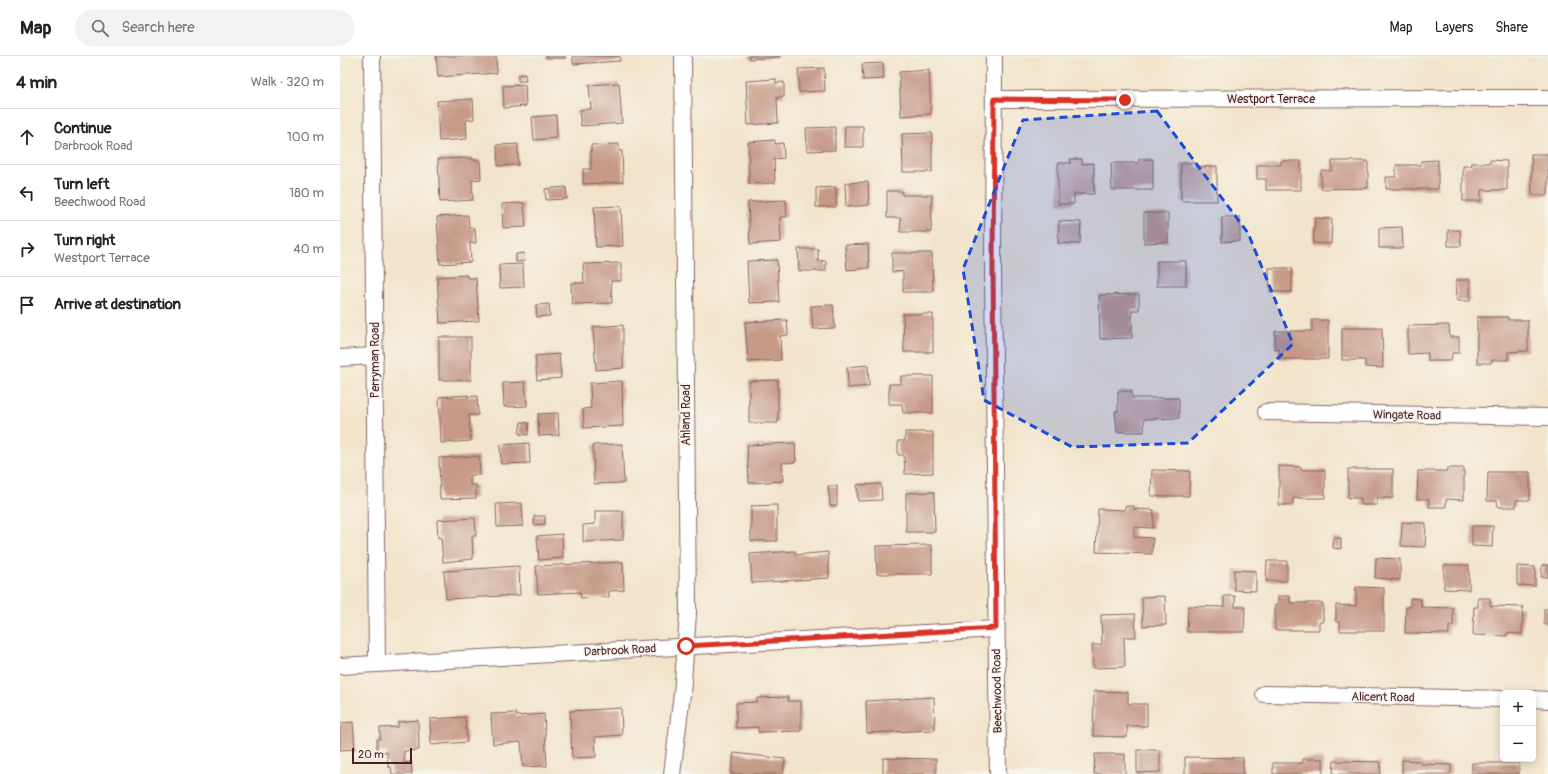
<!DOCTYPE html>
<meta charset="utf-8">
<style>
body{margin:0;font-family:Pangolin,sans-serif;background:#f2f2f2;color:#222}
.controls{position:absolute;right:12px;bottom:12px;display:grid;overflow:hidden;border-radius:6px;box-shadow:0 2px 10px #0003}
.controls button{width:36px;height:36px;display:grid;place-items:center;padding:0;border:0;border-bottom:1px solid #e0e0e0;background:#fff;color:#222;font:20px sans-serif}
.scale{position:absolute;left:12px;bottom:10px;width:60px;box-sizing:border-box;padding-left:4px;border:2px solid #4a1f2b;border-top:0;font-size:11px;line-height:14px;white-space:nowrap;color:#4a1f2b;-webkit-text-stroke:3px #f7f3e8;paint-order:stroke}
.stop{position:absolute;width:12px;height:12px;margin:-9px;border:3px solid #d93025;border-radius:50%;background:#fff}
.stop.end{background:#d93025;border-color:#fff;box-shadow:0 1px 4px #0008}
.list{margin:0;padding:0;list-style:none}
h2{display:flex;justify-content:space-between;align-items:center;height:52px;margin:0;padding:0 16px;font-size:17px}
h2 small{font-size:13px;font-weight:400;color:#767676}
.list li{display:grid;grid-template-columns:26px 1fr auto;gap:12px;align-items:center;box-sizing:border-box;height:56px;padding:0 16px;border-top:1px solid #e0e0e0}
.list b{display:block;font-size:15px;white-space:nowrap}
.list p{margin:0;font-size:13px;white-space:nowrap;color:#767676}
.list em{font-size:13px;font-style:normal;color:#767676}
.icon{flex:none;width:22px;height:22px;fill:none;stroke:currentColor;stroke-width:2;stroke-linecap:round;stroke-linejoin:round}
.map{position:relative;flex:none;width:1208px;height:718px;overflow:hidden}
header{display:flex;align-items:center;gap:24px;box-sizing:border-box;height:56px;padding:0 20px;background:#fff;border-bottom:1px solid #e0e0e0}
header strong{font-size:19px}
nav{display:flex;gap:22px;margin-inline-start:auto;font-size:14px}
.search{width:280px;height:36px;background:#f2f2f2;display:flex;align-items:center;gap:10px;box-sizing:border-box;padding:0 14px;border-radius:22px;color:#767676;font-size:15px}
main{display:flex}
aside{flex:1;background:#fff}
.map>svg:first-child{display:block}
</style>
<header>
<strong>Map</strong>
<div class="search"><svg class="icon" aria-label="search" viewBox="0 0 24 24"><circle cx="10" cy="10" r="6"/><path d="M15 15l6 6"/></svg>Search here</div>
<nav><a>Map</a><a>Layers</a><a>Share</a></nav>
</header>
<main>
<aside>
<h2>4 min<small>Walk · 320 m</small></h2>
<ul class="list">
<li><svg class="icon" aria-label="ahead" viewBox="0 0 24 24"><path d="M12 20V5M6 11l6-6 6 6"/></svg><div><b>Continue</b><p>Darbrook Road</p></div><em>100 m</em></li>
<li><svg class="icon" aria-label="left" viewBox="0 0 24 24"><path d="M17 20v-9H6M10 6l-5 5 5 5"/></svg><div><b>Turn left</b><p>Beechwood Road</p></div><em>180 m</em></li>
<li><svg class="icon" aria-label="right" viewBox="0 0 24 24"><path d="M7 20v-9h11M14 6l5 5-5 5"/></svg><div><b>Turn right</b><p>Westport Terrace</p></div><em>40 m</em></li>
<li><svg class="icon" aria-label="arrive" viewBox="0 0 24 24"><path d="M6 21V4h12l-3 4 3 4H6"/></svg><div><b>Arrive at destination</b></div></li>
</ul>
</aside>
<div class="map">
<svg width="1208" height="718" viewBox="0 0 1208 718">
<rect width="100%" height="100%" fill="#f7f3e8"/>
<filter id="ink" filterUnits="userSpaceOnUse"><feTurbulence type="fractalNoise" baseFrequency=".025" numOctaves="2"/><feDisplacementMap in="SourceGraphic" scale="8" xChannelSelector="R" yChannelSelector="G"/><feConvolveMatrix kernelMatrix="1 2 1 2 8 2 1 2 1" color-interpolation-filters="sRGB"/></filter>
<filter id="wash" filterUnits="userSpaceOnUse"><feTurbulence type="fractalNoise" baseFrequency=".012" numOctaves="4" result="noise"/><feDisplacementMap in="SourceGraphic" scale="16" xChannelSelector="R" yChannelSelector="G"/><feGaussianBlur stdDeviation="0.9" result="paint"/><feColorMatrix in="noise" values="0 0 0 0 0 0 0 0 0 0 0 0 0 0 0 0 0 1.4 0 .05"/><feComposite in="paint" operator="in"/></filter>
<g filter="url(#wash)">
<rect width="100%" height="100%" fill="#f2e4cb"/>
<g id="blocks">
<g fill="#c69a87">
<path d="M96 0H156L157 17 98 21Z"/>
<rect x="206" y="0" width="19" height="2"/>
<path d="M233 0H280V5L233 8Z"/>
<path d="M409 0H440V1L409 3Z"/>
<path d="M543 7 544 23 523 24 522 8Z"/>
<path d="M484 12 485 35 459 36 458 13Z"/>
<path d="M589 14 591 58 561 60 559 16Z"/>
<path d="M185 18 186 25H178V19Z"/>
<path d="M436 23V27L444 26V41H437L438 67 408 69 406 25Z"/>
<path d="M279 27 282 67 241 70 239 54 251 53 249 29Z"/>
<path d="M185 29 186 50 164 52 163 30Z"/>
<path d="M133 43 134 63 126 64 127 83 99 85 97 45Z"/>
<path d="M216 59 217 82 194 84 192 61Z"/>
<path d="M505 70H523V91H504Z"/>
<path d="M495 71V94L467 95 466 72Z"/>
<path d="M592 77V116H563L562 78Z"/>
<path d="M435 84V88L443 87 444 102 434 103 435 127 409 128 408 86Z"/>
<path d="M178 88V109L158 110 157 89Z"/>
<path d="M279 88V95H282L283 126 243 128V113H251V89Z"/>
<path d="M1191 98H1208V139H1192Z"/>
<path d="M132 102V104H140L141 123 132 124 133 144 100 146 98 103Z"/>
<path d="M730 103H742V108L754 107V138H734V148H718V107H731Z"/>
<path d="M799 103H813V134H772L771 107H799Z"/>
<path d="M1098 104V133H1046V121H1056V109H1081V105Z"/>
<path d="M1150 104 1167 105V134H1141V145H1123V110H1132L1131 107H1150Z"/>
<path d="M941 105H961V134H926V123H917V109H941Z"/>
<path d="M992 105H1028V132L981 133V115H992Z"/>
<path d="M841 107H856V111L877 110V145H841Z"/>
<path d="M528 126 529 149 506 151 505 127Z"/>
<path d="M226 131 227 143 206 144 205 133Z"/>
<path d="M496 131V151H476V132Z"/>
<path d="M547 135H562V139H592L591 176H560L561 162H547Z"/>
<path d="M446 144 447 161H440L441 186 410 188 408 146Z"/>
<path d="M184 147 186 171 163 172 162 148Z"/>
<path d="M281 150 283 190 256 191 254 151Z"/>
<path d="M804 157H828V186L804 187Z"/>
<path d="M128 159 129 172H135L136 187H130L131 206 100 208 97 161Z"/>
<path d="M882 161H900V185L882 186Z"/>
<path d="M975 162 992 163 991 188 973 187Z"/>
<path d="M719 165 741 166 740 188 718 187Z"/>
<path d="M1062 171 1063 192H1039V172Z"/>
<path d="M1108 174H1120L1121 190H1108Z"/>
<path d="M528 188 529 212 507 214 505 189Z"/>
<path d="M458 193H478V205H486V215H459Z"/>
<path d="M184 197 185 205 176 206V198Z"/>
<path d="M552 197H592L593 236H563V215L552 216Z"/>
<path d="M437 204 439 246 409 247 407 205Z"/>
<rect x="817" y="205" width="29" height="25"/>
<path d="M281 207V225H271L272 247 232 248 231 227H244L243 208Z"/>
<path d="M183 208 184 231 160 232 159 209Z"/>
<path d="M929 212H952V236H930Z"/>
<path d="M127 219V222H136L139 265 100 267 97 221Z"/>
<path d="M1116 224H1130V245H1117Z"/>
<path d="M799 238V254H792V282L760 283 759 239Z"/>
<path d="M209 248 210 260 197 261 196 249Z"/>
<path d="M493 249 495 272 473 273 471 250Z"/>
<path d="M563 258H593V296H564Z"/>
<path d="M1137 261H1168V264H1188V295L1168 296V304H1152L1151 307H1137Z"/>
<path d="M447 264 448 279 440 280 441 304 408 306 405 266Z"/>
<path d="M972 264H988V303H939V293H935V275H972Z"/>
<path d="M283 269V312L256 314 253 271Z"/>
<path d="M1109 269 1110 281H1119V297H1112L1111 305H1088V297L1068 298V270Z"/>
<path d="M1002 272H1042L1043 312 1025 311V304H1002Z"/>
<rect x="99" y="281" width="32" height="43"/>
<path d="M219 298 221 322 197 324 195 300Z"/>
<path d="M528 309 529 330 508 332 507 311Z"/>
<path d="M561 320H593V357H563L562 348H549V328H561Z"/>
<path d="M438 324V367H409V325Z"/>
<path d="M282 325 283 370 244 372 243 353 251 352 250 327Z"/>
<path d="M185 326 187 350 164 351 163 327Z"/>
<path d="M778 335H792V342H839V362L804 363V376H777L775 355H778Z"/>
<path d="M128 339V341L137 340 138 359H129L131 385 101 387 99 341Z"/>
<path d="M218 357 219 379 199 380 198 358Z"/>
<path d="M181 366 189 367 188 379 179 378Z"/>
<path d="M565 376H593V417L565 418 564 399H558V385H565Z"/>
<path d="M189 387 190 407 161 408 160 389Z"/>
<path d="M455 387 456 406 442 407 443 425 409 427 407 389Z"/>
<path d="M282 388 284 427 254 428 253 389Z"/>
<path d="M139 400 140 419H130V429H136V442L100 443 99 402Z"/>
<path d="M939 410 961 411V414H985V442H953V449H939Z"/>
<path d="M1107 412H1124V444L1106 443V451H1089V443H1077L1078 415H1107Z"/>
<path d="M1008 413H1053V442H1037V449H1021V442H1008Z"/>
<path d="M812 414 850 415 849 440H811Z"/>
<path d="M1148 416H1190V444H1176V451H1158L1157 445H1147Z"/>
<path d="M541 428 542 444 518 445 517 429Z"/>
<path d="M488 430H497V450H490Z"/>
<path d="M594 436 595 476H566V437Z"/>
<path d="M182 447 183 470 157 471 156 448Z"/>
<path d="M437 449V485H411V450Z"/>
<path d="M785 450H794V453L814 454 813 472 794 471V481L813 482 812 498 756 496 758 453 785 454Z"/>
<path d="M255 455H283V484L243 486V469L255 468Z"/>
<path d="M194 460H205V468L194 469Z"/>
<path d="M135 462 136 480H132L133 503 103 506 101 481 98 482 97 464Z"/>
<path d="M1062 466 1086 467 1085 491 1061 490Z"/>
<path d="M1132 470H1153L1152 491 1132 490Z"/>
<path d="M222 478 223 502 199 504 197 480Z"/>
<path d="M993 482H1001V493L993 492Z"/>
<path d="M592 489V518H537L536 490Z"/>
<path d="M455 495 456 499 488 496 489 522 412 527 410 498Z"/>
<path d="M1036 502 1060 503V524L1035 522Z"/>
<path d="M927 505H947V525H926Z"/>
<path d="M283 506 284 534 269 535V541L241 542 240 536 198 538 196 510Z"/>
<path d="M1104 509H1129V534L1104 533Z"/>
<path d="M1202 509H1208V521H1201Z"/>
<path d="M179 510 180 539 106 543 104 515Z"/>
<path d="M1177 510 1195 511V530L1177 529Z"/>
<path d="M894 514 916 515V535L894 534Z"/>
<path d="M1016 531 1044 532V575H1000V566H996V549L1016 550Z"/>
<path d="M825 540 826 569 803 570 802 541Z"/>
<path d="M884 540H895V551H905L904 576H847L848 550 884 551Z"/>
<path d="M938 540H950V547H983V566H979V574H935V549H938Z"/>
<path d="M1070 542 1081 543V551L1113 552V570H1109V578L1065 577 1066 551H1070Z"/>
<path d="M1138 542H1150V550L1183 551 1182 578 1167 577V580L1133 579 1134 551H1138Z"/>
<rect x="1204" y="553" width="4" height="15"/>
<path d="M795 558 796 581H784L785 611 753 612 752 589H762L761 559Z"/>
<path d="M754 635 788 636V648H807V670H787V681L753 680Z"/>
<path d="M448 641V645H461V675L418 676V671L396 672V647L417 646V642Z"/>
<path d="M594 641 595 674 527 677 526 645Z"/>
<path d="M281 652 282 679 255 681 256 701 232 702 230 655Z"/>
<path d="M176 657V660L204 658 207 710 183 711 181 686 153 688 151 658Z"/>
<path d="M125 661 127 686 91 689 90 663Z"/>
<path d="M78 664 79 694 64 695V707L71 706 72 718H52L51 711H48L47 696H37V683H40V672L58 671V666Z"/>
<path d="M13 666 15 693 0 694V667Z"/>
<path d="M797 694H820V716L797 717Z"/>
<path d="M394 697 445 703 443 718H391Z"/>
<path d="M755 698H785V718H754Z"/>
<path d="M845 701 903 702V718H845Z"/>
<path d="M543 702 596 703V718H543Z"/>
<path d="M963 703H983V718H933V707H963Z"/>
<path d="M1062 704 1081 705V708L1111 709V718H1062Z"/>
<path d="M994 705 1041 706 1040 718H993Z"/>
<rect x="1132" y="707" width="47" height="11"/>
</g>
</g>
</g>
<g filter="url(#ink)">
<use href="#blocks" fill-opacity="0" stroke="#856463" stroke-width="1"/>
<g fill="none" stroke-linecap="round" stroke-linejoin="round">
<g stroke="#856463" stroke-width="18">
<g id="street">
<path d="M32 0 37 608"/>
<path d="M654 0 653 212 658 718"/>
<path d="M654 43 1208 42"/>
<path d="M0 302 35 300"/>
<path d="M926 356 1208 361"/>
<path d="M0 610 656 573"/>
<path d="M924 638 1163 643"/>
<path d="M1193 643 1208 644"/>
<path d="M332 718 342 638 348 558 343 0"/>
</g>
</g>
<use href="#street" stroke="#fff" stroke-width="16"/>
</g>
</g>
<g fill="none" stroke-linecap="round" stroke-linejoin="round" filter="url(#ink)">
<path stroke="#d93025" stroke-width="5" d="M346 590 656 572 653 212 654 43 785 44"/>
</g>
<path fill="#1d4ed8" fill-opacity="0.2" stroke="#1d4ed8" stroke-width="3" stroke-dasharray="8 5" stroke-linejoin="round" d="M817 55 908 177 953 288 848 387 732 391 644 344 623 213 683 64Z"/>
<g text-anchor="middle" stroke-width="3" stroke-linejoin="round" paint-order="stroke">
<g font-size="12" fill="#4a1f2b" stroke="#f7f3e8">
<text x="931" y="47">Westport Terrace</text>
<text transform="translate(35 304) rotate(-90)" y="4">Perryman Road</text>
<text transform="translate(346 359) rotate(-90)" y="4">Ahland Road</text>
<text transform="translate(1067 359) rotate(1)" y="4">Wingate Road</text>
<text transform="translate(280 594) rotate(-3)" y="4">Darbrook Road</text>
<text transform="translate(657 635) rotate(-91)" y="4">Beechwood Road</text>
<text transform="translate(1043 641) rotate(1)" y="4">Alicent Road</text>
</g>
</g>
</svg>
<div class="controls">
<button>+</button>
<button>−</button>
</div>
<div class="scale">20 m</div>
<div class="stop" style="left:346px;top:590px"></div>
<div class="stop end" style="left:785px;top:44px"></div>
</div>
</main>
